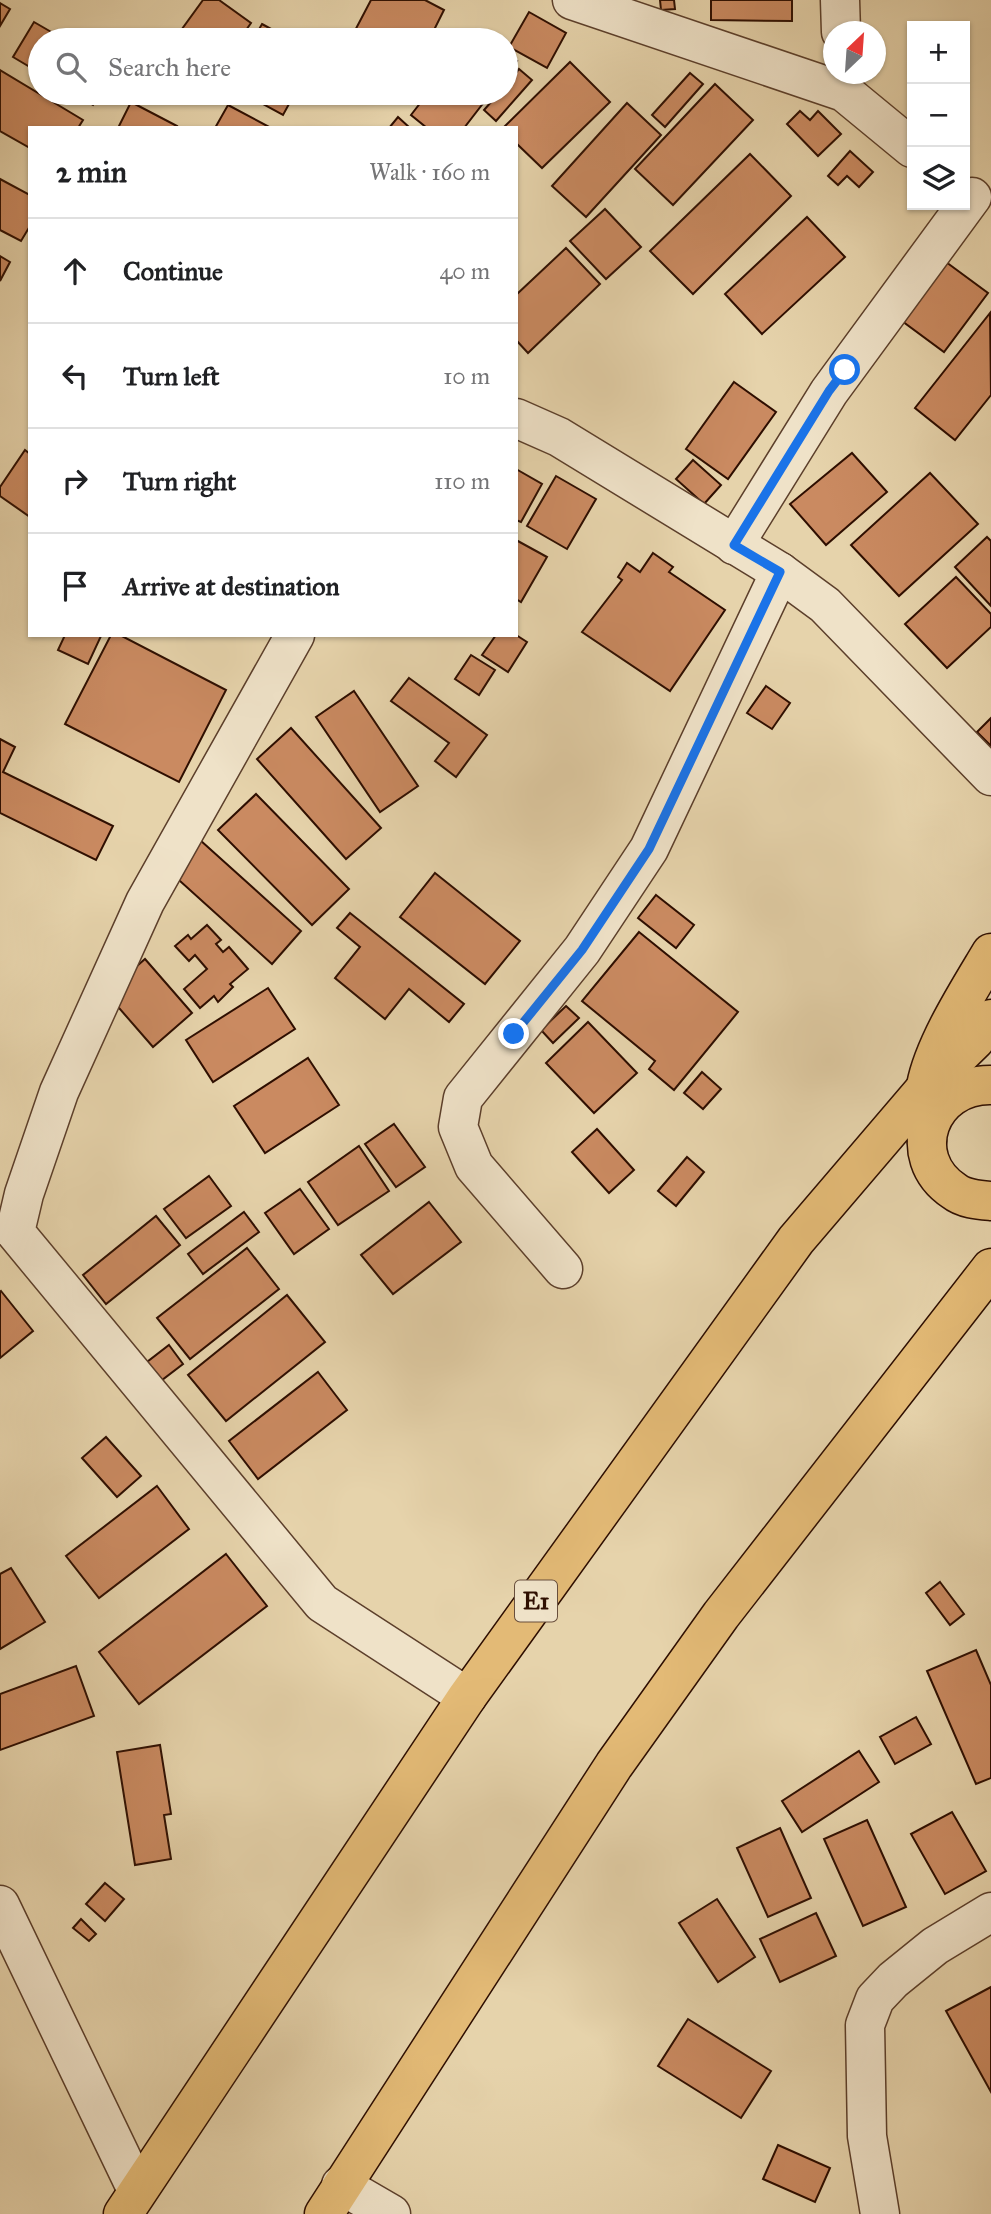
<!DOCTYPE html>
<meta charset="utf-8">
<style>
body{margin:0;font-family:"IM FELL Great Primer",serif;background:#f2f2f2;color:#202124}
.controls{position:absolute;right:21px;top:21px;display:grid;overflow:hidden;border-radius:0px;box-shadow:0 2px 5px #0004}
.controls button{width:63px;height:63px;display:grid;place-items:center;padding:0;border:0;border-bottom:2px solid #e0e0e0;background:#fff;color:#202124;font:35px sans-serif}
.compass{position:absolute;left:823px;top:21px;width:63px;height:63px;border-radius:50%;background:#fff;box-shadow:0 2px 5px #0004;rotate:25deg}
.stop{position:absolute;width:21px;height:21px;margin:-16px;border:5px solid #1a73e8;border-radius:50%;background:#fff}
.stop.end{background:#1a73e8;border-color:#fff;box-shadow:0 2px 7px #0008}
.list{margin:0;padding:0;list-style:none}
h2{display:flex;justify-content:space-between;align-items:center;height:91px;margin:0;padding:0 28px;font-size:30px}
h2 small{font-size:23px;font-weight:400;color:#757577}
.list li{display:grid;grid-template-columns:46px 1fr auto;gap:21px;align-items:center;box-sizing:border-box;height:105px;padding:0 28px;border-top:2px solid #e0e0e0}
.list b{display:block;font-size:26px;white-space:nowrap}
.list em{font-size:23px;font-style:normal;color:#757577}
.icon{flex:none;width:38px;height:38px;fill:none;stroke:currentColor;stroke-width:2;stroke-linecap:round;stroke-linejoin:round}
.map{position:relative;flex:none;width:991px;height:2214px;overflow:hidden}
.search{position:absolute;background:#fff;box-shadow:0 2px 5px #0004;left:28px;top:28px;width:490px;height:77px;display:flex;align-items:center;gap:18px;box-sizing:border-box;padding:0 24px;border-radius:38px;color:#757577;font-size:26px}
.panel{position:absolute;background:#fff;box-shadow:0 2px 5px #0004;left:28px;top:126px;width:490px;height:511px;border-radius:0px}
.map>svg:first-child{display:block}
</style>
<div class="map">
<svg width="991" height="2214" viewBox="0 0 991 2214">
<rect width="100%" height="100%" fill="#e6d3ab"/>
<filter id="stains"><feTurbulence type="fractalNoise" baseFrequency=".00286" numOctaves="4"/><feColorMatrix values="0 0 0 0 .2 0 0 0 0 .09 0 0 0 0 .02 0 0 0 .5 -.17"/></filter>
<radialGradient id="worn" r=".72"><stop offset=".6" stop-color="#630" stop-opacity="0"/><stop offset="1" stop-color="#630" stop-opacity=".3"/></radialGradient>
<g fill="#ca8a61" stroke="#2e0e00" stroke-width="2">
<path d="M203 0H219L251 23 239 40H174Z"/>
<path d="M371 0H425L444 10 429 40H350Z"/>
<path d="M660 0H674L675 9 661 10Z"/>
<path d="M711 0H792V21L711 20Z"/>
<path d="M0 3 10 9 0 26Z"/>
<path d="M529 12 566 33 547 68 509 47Z"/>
<path d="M34 22 65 40H40V73L13 57Z"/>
<path d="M262 24 291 40 294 35 303 40H253Z"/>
<path d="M478 30 490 40H470Z"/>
<path d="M506 52 517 61 506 75Z"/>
<path d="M570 62 610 102 542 168 516 143V128H503Z"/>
<path d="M519 69 532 80 496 121 484 110 499 93H506V85Z"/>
<path d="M0 70 83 120 78 128H30V148L0 131Z"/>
<path d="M690 73 703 84 665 127 652 115Z"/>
<path d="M715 84 753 120 673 205 635 169Z"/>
<path d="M72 93H101L93 105Z"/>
<path d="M243 93H295L283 115Z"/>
<path d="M428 93H491L464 128H427L411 115Z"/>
<path d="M131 102 177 126 176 128H118Z"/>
<path d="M627 103 661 135 586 217 552 186Z"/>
<path d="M228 105 271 128H215Z"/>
<path d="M800 111 810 120 818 111 841 134 818 156 787 124Z"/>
<path d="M398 117 410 128H389Z"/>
<path d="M850 151 873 172 859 187 847 176 838 185 828 176Z"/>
<path d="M750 154 791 196 693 294 650 251Z"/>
<path d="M0 179 30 195V226L21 241 0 230Z"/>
<path d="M605 209 641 247 606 279 570 241Z"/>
<path d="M807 217 845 257 762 334 725 294Z"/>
<path d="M566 248 600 284 528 353 516 340V295Z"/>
<path d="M0 256 10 262 0 281Z"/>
<path d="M946 262 988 293 944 352 902 321Z"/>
<path d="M990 313 991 395 955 440 915 408Z"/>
<path d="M734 382 776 412 728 479 686 449Z"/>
<path d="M25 450 30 454V517L0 496V487Z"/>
<path d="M852 453 887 492 826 545 790 504Z"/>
<path d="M693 460 721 485 704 504 676 479Z"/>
<path d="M516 469 542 484 521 522 516 520Z"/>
<path d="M930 473 978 524 899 596 851 545Z"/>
<path d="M556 476 596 499 567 549 527 526Z"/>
<path d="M987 537 991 541V606L955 567Z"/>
<path d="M516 540 547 557 521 602 516 599Z"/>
<path d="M653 553 673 567 669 572 725 610 670 691 582 632 622 580 618 577 627 563 640 572Z"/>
<path d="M956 577 991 614V627L947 668 905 624Z"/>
<path d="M65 635 101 636 88 664 58 650Z"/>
<path d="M111 635H120L226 690 179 782 65 724Z"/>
<path d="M496 635H516L527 642 508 672 482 655Z"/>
<path d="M471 655 495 670 479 695 455 679Z"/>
<path d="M409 678 487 735 456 777 435 761 449 743 391 701Z"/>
<path d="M766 686 790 703 772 729 747 713Z"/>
<path d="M354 691 418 786 380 812 316 717Z"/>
<path d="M991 718V746L977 732Z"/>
<path d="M291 728 381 828 346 859 257 759Z"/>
<path d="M0 739 15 747 3 772 113 826 96 860 0 813Z"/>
<path d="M256 794 349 889 312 925 218 830Z"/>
<path d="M200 840 301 931 272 964 170 872Z"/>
<path d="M435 873 520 941 485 984 400 917Z"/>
<path d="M656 895 694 925 676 948 638 918Z"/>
<path d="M350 913 464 1004 449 1022 409 989 385 1019 335 978 360 947 337 928Z"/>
<path d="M207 925 221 940 216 944 223 952 229 947 248 969 230 984 233 987 218 1002 214 996 200 1008 184 989 207 969 195 955 189 961 175 946 188 935 191 939Z"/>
<path d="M639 932 738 1012 674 1090 649 1069 655 1061 582 1001Z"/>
<path d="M145 959 192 1013 153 1047 106 993Z"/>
<path d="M268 988 295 1029 213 1082 186 1040Z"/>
<path d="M566 1006 579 1018 553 1043 541 1030Z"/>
<path d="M588 1022 637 1073 594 1113 546 1063Z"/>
<path d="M308 1058 339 1105 265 1153 234 1106Z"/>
<path d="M702 1072 721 1089 703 1109 684 1093Z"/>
<path d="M394 1124 425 1167 396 1187 365 1144Z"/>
<path d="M597 1129 634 1170 609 1193 572 1152Z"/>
<path d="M359 1146 389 1191 338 1225 308 1182Z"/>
<path d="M687 1157 704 1172 676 1206 658 1191Z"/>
<path d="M209 1176 231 1206 186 1238 164 1209Z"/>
<path d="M300 1189 329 1229 294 1254 265 1213Z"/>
<path d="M429 1202 461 1242 393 1294 361 1255Z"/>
<path d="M244 1212 259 1232 203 1274 188 1254Z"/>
<path d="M156 1216 180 1245 106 1304 83 1275Z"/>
<path d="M247 1248 279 1289 190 1359 157 1318Z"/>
<path d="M1 1291 33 1331 0 1358V1292Z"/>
<path d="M287 1295 325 1342 226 1421 188 1375Z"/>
<path d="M169 1345 183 1364 162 1380 147 1362Z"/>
<path d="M318 1372 347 1410 258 1479 229 1441Z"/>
<path d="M106 1437 141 1476 117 1497 82 1458Z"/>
<path d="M157 1486 189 1529 99 1598 66 1556Z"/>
<path d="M226 1554 267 1606 139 1704 99 1652Z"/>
<path d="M11 1568 45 1622 0 1649V1574Z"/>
<path d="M940 1582 964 1614 950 1625 926 1593Z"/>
<path d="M976 1650 991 1685V1778L976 1784 927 1671Z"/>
<path d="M76 1666 94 1716 0 1750V1694Z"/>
<path d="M916 1717 931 1744 895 1764 880 1737Z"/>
<path d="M160 1745 171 1814 164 1815 171 1859 135 1865 117 1752Z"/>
<path d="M859 1751 879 1782 802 1832 782 1801Z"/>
<path d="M952 1812 986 1871 945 1894 911 1834Z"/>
<path d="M867 1820 906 1907 863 1926 824 1839Z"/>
<path d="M780 1828 811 1898 768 1917 737 1848Z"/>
<path d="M105 1883 124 1899 105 1921 86 1904Z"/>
<path d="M717 1899 755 1957 718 1982 679 1923Z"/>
<path d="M816 1913 836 1956 780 1982 760 1939Z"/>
<path d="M81 1919 96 1934 89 1941 73 1928Z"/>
<path d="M991 1987V2092L946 2011Z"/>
<path d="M688 2019 771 2071 741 2118 658 2066Z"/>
<path d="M778 2145 830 2168 815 2202 763 2179Z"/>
</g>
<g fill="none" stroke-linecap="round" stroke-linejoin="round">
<g stroke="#5c3f2b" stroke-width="41">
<g id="minor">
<path d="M572 0 844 92 912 148"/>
<path d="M840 0 841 32"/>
<path d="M516 418 559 437 780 572 825 605 991 776"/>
<path d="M734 545 829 392 972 197"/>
<path d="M295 635 145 902 59 1092 24 1194 15 1232 322 1603 467 1697"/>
<path d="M563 1269 474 1166 458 1127 463 1098 582 950 649 849 780 572"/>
<path d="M0 1905 137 2190"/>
<path d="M341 2185 391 2214"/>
<path d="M880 2214 867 2136 865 2025 875 1999 893 1980 935 1946 991 1912"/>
</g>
</g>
<g stroke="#2e0e00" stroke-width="41">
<g id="major">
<path d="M991 1085C929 1084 903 1157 954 1191 964 1199 979 1200 991 1201"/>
<path d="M927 1141C926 1123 922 1103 926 1086 934 1044 969 990 991 953"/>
</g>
</g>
<g stroke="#2e0e00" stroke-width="41">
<g id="highway">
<path d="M123 2214 467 1697 796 1240 925 1089 975 1040 991 1019"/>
<path d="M324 2214 614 1765 721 1615 991 1268"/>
</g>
</g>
<use href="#minor" stroke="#efe2c8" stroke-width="38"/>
<use href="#major" stroke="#e3ba76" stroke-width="38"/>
<use href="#highway" stroke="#e3ba76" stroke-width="38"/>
</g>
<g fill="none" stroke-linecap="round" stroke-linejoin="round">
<path stroke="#1a73e8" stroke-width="9" d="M514 1034 582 950 649 849 780 572 734 545 829 391 845 370"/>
</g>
<g text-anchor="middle" stroke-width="5" stroke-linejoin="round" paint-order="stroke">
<rect fill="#efe2c8" stroke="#684e3c" stroke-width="2" x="515" y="1580.5" width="42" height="41" rx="5"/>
<g font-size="24" font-weight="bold" fill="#2e0e00">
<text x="536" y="1609">E1</text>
</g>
</g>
<rect width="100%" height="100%" filter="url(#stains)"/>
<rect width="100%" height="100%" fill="url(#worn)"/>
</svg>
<div class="controls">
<button>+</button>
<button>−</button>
<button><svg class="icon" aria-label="layers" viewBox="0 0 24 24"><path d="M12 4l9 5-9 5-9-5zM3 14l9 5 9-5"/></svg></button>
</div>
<svg class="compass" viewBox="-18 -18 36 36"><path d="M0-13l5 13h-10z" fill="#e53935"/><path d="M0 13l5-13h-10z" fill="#757577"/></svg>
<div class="stop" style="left:845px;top:370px"></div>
<div class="stop end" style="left:514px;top:1034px"></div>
<div class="search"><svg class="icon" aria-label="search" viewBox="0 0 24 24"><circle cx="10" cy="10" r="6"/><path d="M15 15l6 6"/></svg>Search here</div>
<section class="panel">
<h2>2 min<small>Walk · 160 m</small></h2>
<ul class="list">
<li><svg class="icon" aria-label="ahead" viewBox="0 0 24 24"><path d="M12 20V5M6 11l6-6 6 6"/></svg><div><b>Continue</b></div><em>40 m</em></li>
<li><svg class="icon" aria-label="left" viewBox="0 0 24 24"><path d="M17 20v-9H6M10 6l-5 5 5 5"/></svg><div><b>Turn left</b></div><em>10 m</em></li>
<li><svg class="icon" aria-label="right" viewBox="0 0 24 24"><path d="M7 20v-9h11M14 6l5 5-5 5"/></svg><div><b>Turn right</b></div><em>110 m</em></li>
<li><svg class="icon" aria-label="arrive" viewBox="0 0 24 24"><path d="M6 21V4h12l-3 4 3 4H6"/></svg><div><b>Arrive at destination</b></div></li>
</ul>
</section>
</div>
